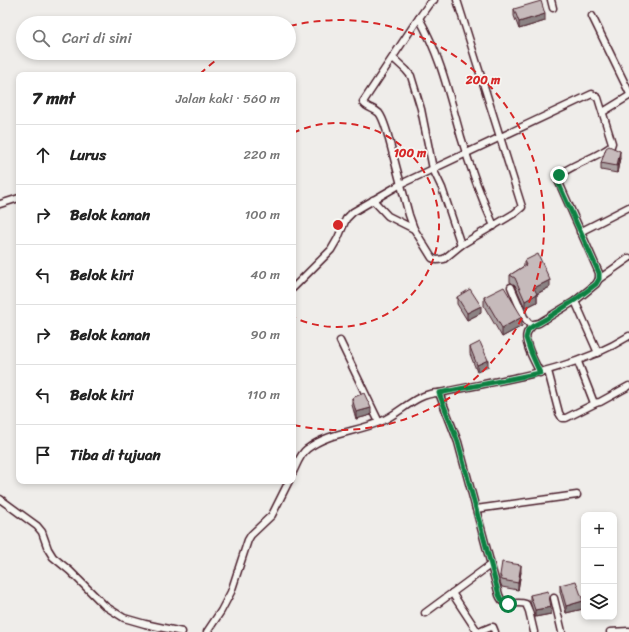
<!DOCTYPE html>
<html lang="id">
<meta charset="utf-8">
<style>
body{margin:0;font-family:Sriracha,sans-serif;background:#f6f6f6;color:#222}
.controls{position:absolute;right:12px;bottom:12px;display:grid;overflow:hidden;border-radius:8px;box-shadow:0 2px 6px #0003}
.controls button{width:36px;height:36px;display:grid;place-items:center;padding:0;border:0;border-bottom:1px solid #e0e0e0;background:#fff;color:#222;font:20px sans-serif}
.stop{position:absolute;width:12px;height:12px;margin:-9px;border:3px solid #0b8043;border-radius:50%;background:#fff}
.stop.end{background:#0b8043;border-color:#fff;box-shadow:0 1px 4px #0008}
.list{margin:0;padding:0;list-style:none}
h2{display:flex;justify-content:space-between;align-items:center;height:52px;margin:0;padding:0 16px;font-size:17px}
h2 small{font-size:13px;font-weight:400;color:#767676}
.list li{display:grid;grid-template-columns:26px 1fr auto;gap:12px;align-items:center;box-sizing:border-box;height:60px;padding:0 16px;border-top:1px solid #e0e0e0}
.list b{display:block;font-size:15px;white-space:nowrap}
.list em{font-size:13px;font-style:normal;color:#767676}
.icon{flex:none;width:22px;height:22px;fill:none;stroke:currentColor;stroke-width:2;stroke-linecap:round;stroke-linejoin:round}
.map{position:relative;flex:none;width:629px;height:632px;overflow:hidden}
.search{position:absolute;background:#fff;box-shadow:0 2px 6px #0003;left:16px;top:16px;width:280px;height:44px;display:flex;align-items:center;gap:10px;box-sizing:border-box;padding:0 14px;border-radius:22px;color:#767676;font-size:15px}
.panel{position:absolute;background:#fff;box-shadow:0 2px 6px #0003;left:16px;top:72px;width:280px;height:412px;border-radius:8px}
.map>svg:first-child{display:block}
</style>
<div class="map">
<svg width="629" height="632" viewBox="0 0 629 632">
<rect width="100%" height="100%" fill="#efedea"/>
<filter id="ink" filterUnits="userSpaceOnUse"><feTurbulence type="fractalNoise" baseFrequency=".025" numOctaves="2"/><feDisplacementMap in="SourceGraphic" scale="8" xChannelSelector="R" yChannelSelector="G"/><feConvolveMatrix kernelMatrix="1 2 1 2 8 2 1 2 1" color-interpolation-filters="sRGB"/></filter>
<g filter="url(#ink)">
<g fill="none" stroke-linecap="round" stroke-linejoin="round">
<g stroke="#4a1f2b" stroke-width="9">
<g id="street">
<path d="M434 0 429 4 414 25 363 102C366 108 374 108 379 113 383 118 385 126 387 132L409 215 414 229 432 258 437 260 444 259 461 245 515 213 522 207 457 0"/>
<path d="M551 0 553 8"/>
<path d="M592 16 629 92"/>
<path d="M419 18C441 57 449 95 461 137 470 167 481 197 494 226"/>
<path d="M393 58 406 70 411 76 421 109 433 169 442 188 461 245"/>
<path d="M603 112 629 96"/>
<path d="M373 200 388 216 414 229"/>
<path d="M0 204 19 198"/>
<path d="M580 232 629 207"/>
<path d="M511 287 524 317 530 325 539 323 575 301"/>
<path d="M293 288 331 250 338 238 346 219 353 212 401 184 592 94 598 98 612 143 611 146C599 157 564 167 557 178L599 273V279"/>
<path d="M533 325C531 328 528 330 527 333 523 343 536 364 540 373"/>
<path d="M340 341 379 422"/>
<path d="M598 353 575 301 596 284 599 279 629 258"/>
<path d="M578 362 594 403 600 402 629 386"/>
<path d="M548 371 559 413 562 418H566L596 403"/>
<path d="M293 472C297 464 300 454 307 449 329 432 358 432 382 421 402 412 416 393 439 393"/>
<path d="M0 499 37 526 42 532 48 549 53 557 70 571 105 606 124 618 145 624 182 632"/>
<path d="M476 509 577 495"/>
<path d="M452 593 477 631 479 632 491 627H493L495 632"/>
<path d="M554 598 562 632"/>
<path d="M425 613 490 565"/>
<path d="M207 632 221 611 231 592 248 540 251 535 272 515 289 481"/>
<path d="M534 632 529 611 526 604C513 600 505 610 499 595L458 442 439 393C504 379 572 372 629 336"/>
<path d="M610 632 629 631"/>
</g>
</g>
<use href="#street" stroke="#f6f6f2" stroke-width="6"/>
</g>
<g fill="#aaa0a1" stroke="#4a1f2b">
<path d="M514 9 545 21 519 29 514 16Z"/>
<path d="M620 158 617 173 601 170V163Z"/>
<path d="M524 261 550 287 537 294V302L525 308 515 285 510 282V275L524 266Z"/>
<path d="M457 297 481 313 467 320 457 304Z"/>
<path d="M484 297 522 326 502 337 484 306Z"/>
<path d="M470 347 488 367 477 372 470 354Z"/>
<path d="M352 398 371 415 356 419 352 405Z"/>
<path d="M521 572 518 590 502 587 500 582V575Z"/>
<path d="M560 585 583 609 566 613 560 592Z"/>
<path d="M530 595 551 614 535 617 530 602Z"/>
</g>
<g fill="#8b8283" stroke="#4a1f2b">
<path d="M545 14V21L519 29V22Z"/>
<path d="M620 151V158L617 173V166Z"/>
<path d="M550 280V287L534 295V288Z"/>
<path d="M537 294V302L525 308V301Z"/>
<path d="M481 306V313L467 320V313Z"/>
<path d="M522 317V326L502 337V328Z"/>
<path d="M488 360V367L477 372V365Z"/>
<path d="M371 408V415L356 419V412Z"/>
<path d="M521 565V572L518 590V583Z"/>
<path d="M583 601V609L566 613V606Z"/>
<path d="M551 607V614L535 617V610Z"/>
</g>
<g fill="#c6babb" stroke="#4a1f2b">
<path d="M541 1 545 14 519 22 514 9Z"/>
<path d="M609 146 620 151 617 166 601 163 606 148Z"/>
<path d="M538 254 550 280 534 288 537 294 525 301 515 278 510 275 526 265 524 261Z"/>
<path d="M504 287 522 317 502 328 484 297Z"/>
<path d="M470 289 481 306 467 313 457 297Z"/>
<path d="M480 342 488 360 477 365 470 347Z"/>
<path d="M364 393 371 408 356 412 352 398Z"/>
<path d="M502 562 521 565 518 583 502 580 500 575Z"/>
<path d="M576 581 583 601 566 606 560 585Z"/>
<path d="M548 591 551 607 535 610 530 595Z"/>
</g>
</g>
<g fill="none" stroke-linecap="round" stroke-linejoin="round" filter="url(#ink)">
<path stroke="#0b8043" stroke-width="5" d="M508 604 502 601 499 595 458 442 439 393 540 373 530 350 526 338 528 330 533 326 546 319 575 300 596 284 599 279V273L557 180 559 175"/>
</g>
<g fill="none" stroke="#d62828" stroke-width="2" stroke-dasharray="7 5">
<path d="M293 133A102 102 0 1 1 293 317"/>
<path d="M200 74A205 205 0 0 1 226 53M290 26A205 205 0 1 1 294 425"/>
</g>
<circle cx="338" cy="225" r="6" fill="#d62828" stroke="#f6f6f2" stroke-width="2"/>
<g font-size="12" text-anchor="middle" font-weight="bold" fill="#d62828" stroke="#f6f6f2" stroke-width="3.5" stroke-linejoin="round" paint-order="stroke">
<text x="483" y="84">200 m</text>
<text x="410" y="157">100 m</text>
</g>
</svg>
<div class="controls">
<button>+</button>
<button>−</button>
<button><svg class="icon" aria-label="layers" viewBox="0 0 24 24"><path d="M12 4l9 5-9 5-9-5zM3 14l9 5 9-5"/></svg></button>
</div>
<div class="stop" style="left:508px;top:604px"></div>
<div class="stop end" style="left:559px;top:175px"></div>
<div class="search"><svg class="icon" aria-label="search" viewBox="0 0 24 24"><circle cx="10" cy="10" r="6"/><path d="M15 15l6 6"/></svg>Cari di sini</div>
<section class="panel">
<h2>7 mnt<small>Jalan kaki · 560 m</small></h2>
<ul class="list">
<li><svg class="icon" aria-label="ahead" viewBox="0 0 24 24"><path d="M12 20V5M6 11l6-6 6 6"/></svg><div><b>Lurus</b></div><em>220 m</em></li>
<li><svg class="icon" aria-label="right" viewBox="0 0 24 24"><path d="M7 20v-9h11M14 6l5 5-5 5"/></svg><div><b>Belok kanan</b></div><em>100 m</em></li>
<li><svg class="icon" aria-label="left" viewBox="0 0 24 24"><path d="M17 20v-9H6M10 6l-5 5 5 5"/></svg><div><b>Belok kiri</b></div><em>40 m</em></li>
<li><svg class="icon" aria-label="right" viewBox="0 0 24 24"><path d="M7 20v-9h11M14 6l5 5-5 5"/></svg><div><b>Belok kanan</b></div><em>90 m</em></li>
<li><svg class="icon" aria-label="left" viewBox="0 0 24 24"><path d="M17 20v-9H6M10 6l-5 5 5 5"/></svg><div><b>Belok kiri</b></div><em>110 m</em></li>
<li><svg class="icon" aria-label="arrive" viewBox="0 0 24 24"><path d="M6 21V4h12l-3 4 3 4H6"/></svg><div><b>Tiba di tujuan</b></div></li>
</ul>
</section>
</div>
